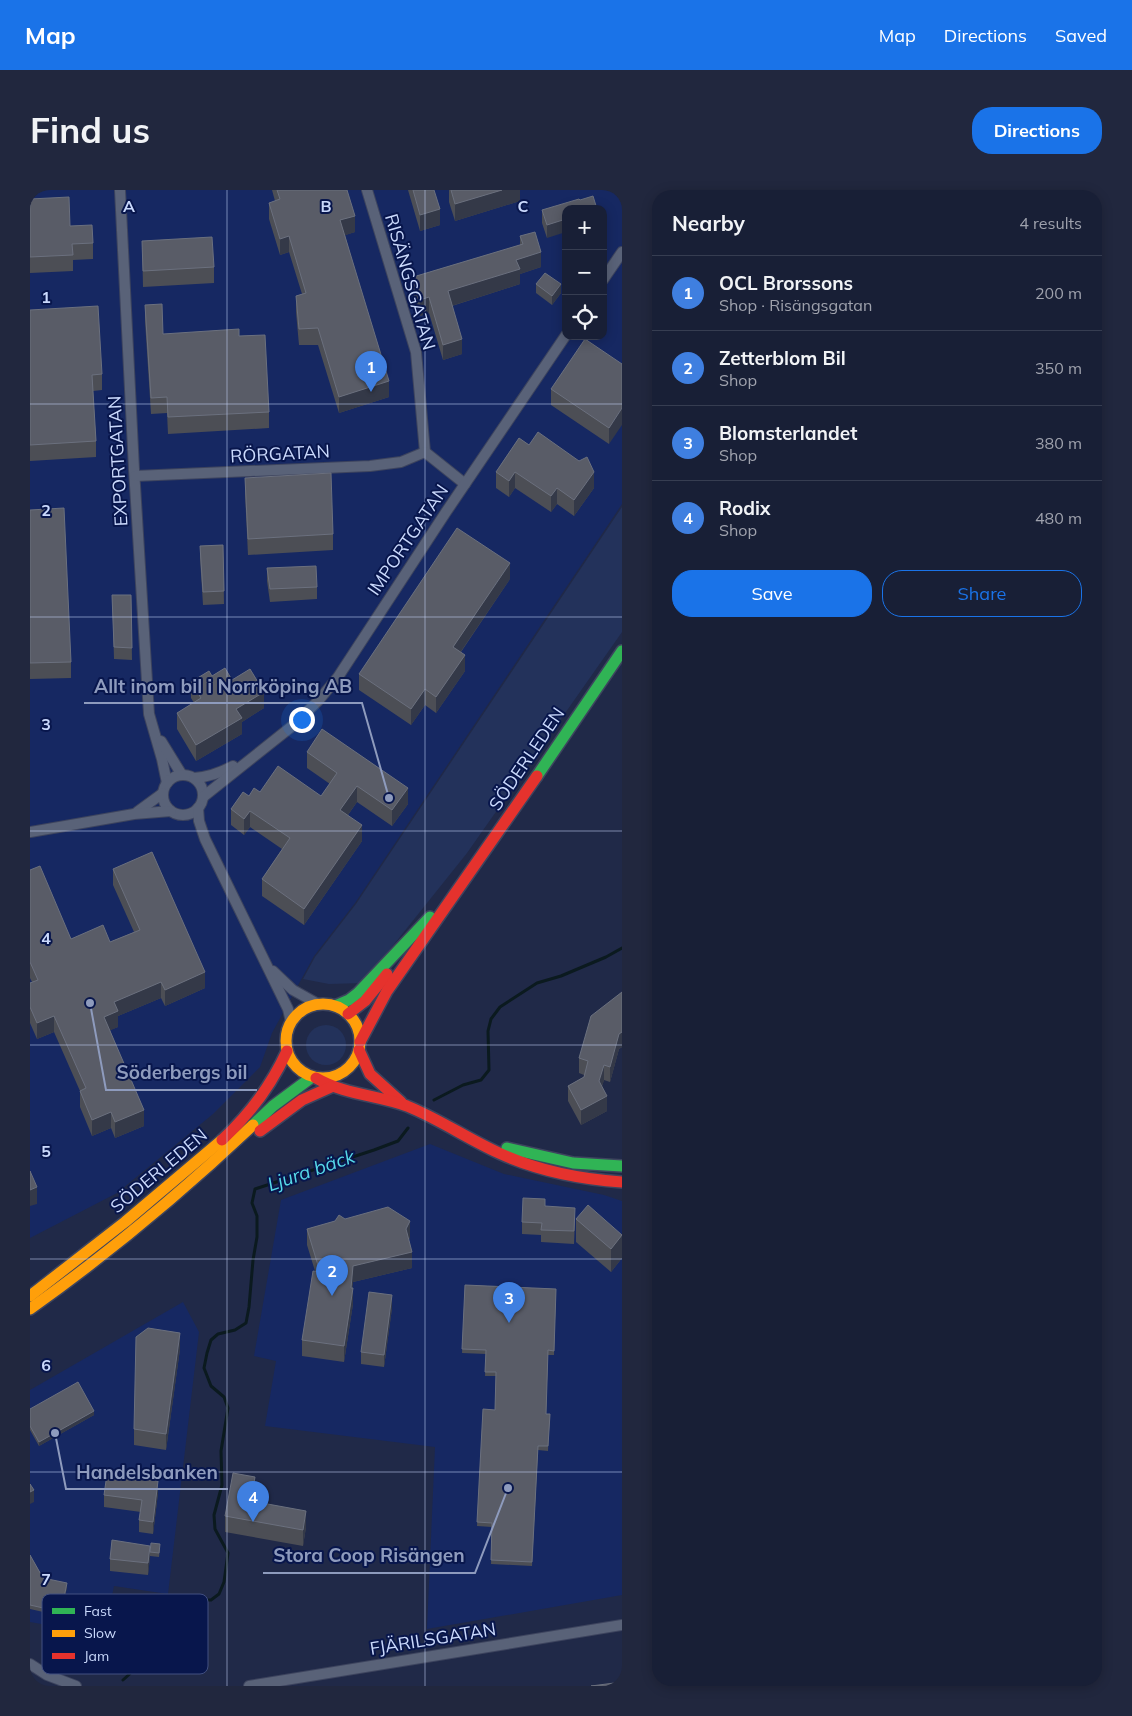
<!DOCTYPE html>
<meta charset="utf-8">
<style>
body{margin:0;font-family:Mulish,sans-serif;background:#21273e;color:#f1f3f6}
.controls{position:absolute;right:15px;top:15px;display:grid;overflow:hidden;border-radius:10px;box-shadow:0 2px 12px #0003}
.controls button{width:45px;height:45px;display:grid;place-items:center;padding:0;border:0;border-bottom:1px solid #363d51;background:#181f36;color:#f1f3f6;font:25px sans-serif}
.you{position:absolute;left:271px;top:529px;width:18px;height:18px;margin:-12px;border:4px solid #fff;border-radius:50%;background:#1a73e8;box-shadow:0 0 0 8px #1a73e833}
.badge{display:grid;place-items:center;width:32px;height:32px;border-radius:50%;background:#1a73e8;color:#fff;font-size:16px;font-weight:700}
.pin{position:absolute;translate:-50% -41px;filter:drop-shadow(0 1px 2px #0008)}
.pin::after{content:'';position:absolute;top:26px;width:18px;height:15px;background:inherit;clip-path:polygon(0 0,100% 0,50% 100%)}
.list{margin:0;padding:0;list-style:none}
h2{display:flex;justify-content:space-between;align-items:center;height:65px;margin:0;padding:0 20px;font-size:21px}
h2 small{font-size:16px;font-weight:400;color:#9fa2ad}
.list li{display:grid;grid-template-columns:32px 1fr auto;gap:15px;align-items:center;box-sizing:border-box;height:75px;padding:0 20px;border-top:1px solid #363d51}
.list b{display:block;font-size:19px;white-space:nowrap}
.list p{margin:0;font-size:16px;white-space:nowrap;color:#9fa2ad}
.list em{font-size:16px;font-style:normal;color:#9fa2ad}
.actions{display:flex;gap:10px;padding:15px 20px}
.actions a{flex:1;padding:11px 0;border:1px solid #1a73e8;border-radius:20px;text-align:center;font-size:18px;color:#1a73e8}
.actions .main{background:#1a73e8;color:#fff}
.icon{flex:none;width:28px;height:28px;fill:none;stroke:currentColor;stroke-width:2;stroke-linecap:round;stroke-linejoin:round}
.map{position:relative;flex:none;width:592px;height:1496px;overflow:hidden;border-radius:20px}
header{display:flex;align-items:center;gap:30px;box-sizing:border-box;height:70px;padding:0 25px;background:#1a73e8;color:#fff}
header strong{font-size:24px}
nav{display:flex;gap:28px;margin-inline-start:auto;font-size:18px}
.intro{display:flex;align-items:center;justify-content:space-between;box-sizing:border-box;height:120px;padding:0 30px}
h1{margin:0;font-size:35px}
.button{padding:12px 22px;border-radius:20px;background:#1a73e8;color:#fff;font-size:18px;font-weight:700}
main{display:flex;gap:30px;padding:0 30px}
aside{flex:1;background:#181f36;border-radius:20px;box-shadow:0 2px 12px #0003}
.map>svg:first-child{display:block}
</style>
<header>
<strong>Map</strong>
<nav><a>Map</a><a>Directions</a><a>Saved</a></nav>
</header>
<div class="intro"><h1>Find us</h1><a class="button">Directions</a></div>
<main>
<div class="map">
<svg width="592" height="1496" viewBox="0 0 592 1496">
<rect width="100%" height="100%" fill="#202948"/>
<g fill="#162862" fill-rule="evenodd">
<path d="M0 0H592V314L325 713 284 766 242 843 230 877 183 924 87 1003 0 1048ZM536 19H573V146H536Z"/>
<path d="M400 954 474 984 574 1005 592 1011V1405L397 1439 405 1257 235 1236 246 1171 224 1166 251 1010Z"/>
<path d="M153 1112 169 1142 138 1404 84 1396 74 1445 0 1432V1200Z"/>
</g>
<g fill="#23325b">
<path d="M592 317V442L437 663 333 793 299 794 273 789 285 767 326 714Z"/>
<circle cx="296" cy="855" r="20"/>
</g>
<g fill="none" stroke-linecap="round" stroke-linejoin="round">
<g stroke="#0b1a1f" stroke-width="3">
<path d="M404 910 433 895 451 890 459 880 458 841 461 829 470 817 507 793 531 786 576 767 592 758"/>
<path d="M93 1490 116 1469 119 1460 117 1447 121 1432 130 1423 148 1412 163 1410H181L189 1404 194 1392 198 1363 185 1339 184 1325 192 1295 191 1261 198 1218 194 1207 181 1196 174 1178 177 1163 181 1150 188 1144 205 1140 216 1133 219 1117 223 1070 227 1047V1026L222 1013 225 999 344 960 368 951 378 938"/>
</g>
<g stroke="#3d445e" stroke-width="12">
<g id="street">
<path d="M90 0 104 279 119 524 132 569 137 593"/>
<path d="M337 0 386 162 395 262 435 294"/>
<path d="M573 90 592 62"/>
<path d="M105 286 340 276 371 272 395 262"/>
<path d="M131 551 152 585"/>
<circle cx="153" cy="605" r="20"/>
<path d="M164 588C179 587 190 583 203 576"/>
<path d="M173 607 261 537 288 511 308 487 416 322 536 145"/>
<path d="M168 618 169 631 175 649 258 819 261 832"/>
<path d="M107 622 133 603"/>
<path d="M0 642 104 624 141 621"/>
<path d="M243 781 263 800 288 814"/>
<path d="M0 1474 17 1485 46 1496"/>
<path d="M219 1496 592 1435"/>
</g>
</g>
<g stroke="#3d445e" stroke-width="14">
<g id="fast">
<path d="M507 586 592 461"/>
<path d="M305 816 319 810 328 803 400 727"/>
<path d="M223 935 243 916 282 887"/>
<path d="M477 958 543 973 592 976"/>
</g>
</g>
<g stroke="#3d445e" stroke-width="14">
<g id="slow">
<circle cx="293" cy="851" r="37"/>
<path d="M0 1106 95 1032 192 950"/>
<path d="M0 1119C79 1063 153 1001 223 935"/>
</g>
</g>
<g stroke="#3d445e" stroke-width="14">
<g id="jam">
<path d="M318 824 335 811 357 784"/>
<path d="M330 852 357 801 507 586"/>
<path d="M329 860 340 884 371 912"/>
<path d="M286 888C315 905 347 905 377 916 409 929 438 949 469 963 508 981 550 989 592 992"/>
<path d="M230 941 272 910 301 897"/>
<path d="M192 950C220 924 241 896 257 861"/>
</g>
</g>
<use href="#street" stroke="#596278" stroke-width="10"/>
<use href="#fast" stroke="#30b455" stroke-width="11"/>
<use href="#slow" stroke="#ff9f0a" stroke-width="11"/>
<use href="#jam" stroke="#e5322d" stroke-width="11"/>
</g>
<g fill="#4c4e55">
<path d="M242 0H317L325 42 315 45 359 207 309 223 288 155H269L266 122V106L272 104 259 62 250 65 239 29V13L245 11Z"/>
<path d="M378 0H404L410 35 390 41Z"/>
<path d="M419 0H490V11L425 31 419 12Z"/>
<path d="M0 9 40 36 63 53V69L43 70V81L0 83Z"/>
<path d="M550 10 536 19 517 48 512 33V20Z"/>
<path d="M490 46 511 77 490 84V94L422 116 432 164 413 170 399 123 390 126 383 102V87L490 55Z"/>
<path d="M112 51 184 77V93L113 97Z"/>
<path d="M506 94 531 103 522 115 506 103Z"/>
<path d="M115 115 133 144 209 146 239 222V238L138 244 137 223 121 224 115 131Z"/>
<path d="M0 120 72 184V200L63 201 66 251V267L0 271Z"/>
<path d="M592 174 579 254 521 215V199Z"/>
<path d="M489 248 564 298 544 326 527 314 521 322 485 298 479 307 466 298V282Z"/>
<path d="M215 288 303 344V360L218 365 215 304Z"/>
<path d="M0 320 41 472V488L0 489Z"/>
<path d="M193 355 194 414 173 415 170 368V356Z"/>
<path d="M237 378 287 397V409L240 412 237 391Z"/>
<path d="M480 389 431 462 435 481 406 523 395 515 381 535 329 500V484Z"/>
<path d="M82 405H101L102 470 84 469Z"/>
<path d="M182 486 202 490 234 518 212 532V544L166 571 147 539V523L164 513 161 508V492Z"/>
<path d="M277 562 378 614 362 636 327 612 318 625 332 651 274 735 232 706V689L252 659 220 637 214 645 201 635V619L219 606 230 602 291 606 300 594 277 578Z"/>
<path d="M83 679 175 798 135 816 131 808 88 826V837L80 840 114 936 85 948 81 938 62 946 50 917V901L24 842 7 849 0 833V793L2 792 0 788V680L41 749 80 752 104 742 83 695Z"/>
<path d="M592 802V857L589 859 580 892 574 890 572 896 577 921 551 935 538 911V896L554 887V885L549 883V868Z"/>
<path d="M515 1016 545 1030 544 1054 511 1052V1045L492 1044V1032Z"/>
<path d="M315 1029 380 1047 379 1050 382 1078 323 1092 322 1098 323 1114 314 1172 272 1166V1150L285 1081 277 1055V1039Z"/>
<path d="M546 1029 592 1045V1068L581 1082 546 1052Z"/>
<path d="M435 1095 526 1099 524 1165H518L516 1224H520L518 1261 508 1260 502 1376 461 1374 462 1337 447 1336 453 1219 465 1220 466 1186H455L456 1164 432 1163Z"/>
<path d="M362 1118 354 1177 331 1174V1162Z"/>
<path d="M150 1159 136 1260 104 1255V1239Z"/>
<path d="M0 1219 64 1225 9 1256 0 1240Z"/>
<path d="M128 1303 123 1344 109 1342V1330L111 1322 74 1317V1305Z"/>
<path d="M225 1303 224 1311 276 1337 273 1356 195 1342V1326Z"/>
<path d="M130 1358 129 1367 120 1366 118 1385 80 1381V1369L120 1362Z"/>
<path d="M0 1365 13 1388 37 1397 31 1426 0 1419Z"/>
</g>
<g fill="#343948">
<path d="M472 0H490V11L425 31V14Z"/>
<path d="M410 19V35L390 41V25Z"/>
<path d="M325 26V42L310 47V30Z"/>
<path d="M536 29V42L517 48V35Z"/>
<path d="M259 46V62L250 65V49Z"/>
<path d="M511 62V77L490 84V94L418 117V101L486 70Z"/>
<path d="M531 94V103L522 115V106Z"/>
<path d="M399 107V123L390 126V110Z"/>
<path d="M432 149V164L413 170V155Z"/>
<path d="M359 191V207L309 223V207Z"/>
<path d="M592 218V235L579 254V238Z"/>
<path d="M485 282V298L479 307V291Z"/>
<path d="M564 282V298L544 326V310Z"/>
<path d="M527 298V314L521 322V306Z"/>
<path d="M480 373V389L423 473V457Z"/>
<path d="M435 465V481L406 523V507Z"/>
<path d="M395 499V515L381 535V519Z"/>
<path d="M234 502V518L212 532V544L166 571V555L206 519Z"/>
<path d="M327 596V612L310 636V620Z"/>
<path d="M378 598V614L362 636V620Z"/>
<path d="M220 621V637L214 645V629Z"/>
<path d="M332 635V651L274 735V719Z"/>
<path d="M175 782V798L135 816V800Z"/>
<path d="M131 792V808L88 826V837L74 843V827L84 812Z"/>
<path d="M24 826V842L7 849V833Z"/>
<path d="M592 842V857L589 859 580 892V877L589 844Z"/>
<path d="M574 875V890L569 906V891Z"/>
<path d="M577 906V921L551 935V920Z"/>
<path d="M114 920V936L85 948V932Z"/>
<path d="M81 922V938L62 946V930Z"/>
<path d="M7 997V1014L0 1016V1000Z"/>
<path d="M380 1031V1047L376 1055V1039Z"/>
<path d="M592 1045V1068L581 1082V1059Z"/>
<path d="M382 1062V1078L323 1092 321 1114V1098L323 1076Z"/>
<path d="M323 1098V1114L314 1172V1156Z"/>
<path d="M362 1105V1118L354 1177V1165Z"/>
<path d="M150 1143V1159L136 1260V1244Z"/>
<path d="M64 1221V1225L9 1256V1252Z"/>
<path d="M225 1287V1303L221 1327V1311Z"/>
<path d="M128 1291V1303L123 1344V1332Z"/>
<path d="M4 1300V1312L0 1314V1302Z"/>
<path d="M276 1321V1337L273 1356V1340Z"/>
<path d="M120 1356V1368L118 1385V1373Z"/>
<path d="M37 1393V1397L31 1426V1422Z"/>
</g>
<g fill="#595c67" stroke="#6b707e">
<path d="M247 0H317L325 26 310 30 359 191 309 207 288 138 269 139 266 106 276 103 259 46 250 49 239 13 250 9Z"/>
<path d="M383 0H404L410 19 390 25Z"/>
<path d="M421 0H472L425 14Z"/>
<path d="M563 6 567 19H536V29L517 35 512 20 549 9 550 10Z"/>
<path d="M39 7 40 36 62 35 63 53 42 54 43 65 0 67V9Z"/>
<path d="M505 42 511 62 486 70 490 79 418 101 432 149 413 155 399 107 390 110 383 87 493 54 490 46Z"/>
<path d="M182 47 184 77 113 81 112 51Z"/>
<path d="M515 83 531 94 522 106 506 94Z"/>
<path d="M132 114 133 144 209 139V146L235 145 239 222 138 227 137 207 121 208 115 115Z"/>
<path d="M68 116 72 184 62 185 66 251 0 255V120Z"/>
<path d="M555 149 592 174V218L579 238 521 199Z"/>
<path d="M508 242 549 271 557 267 564 282 544 310 527 298 521 306 485 282 479 291 466 282 489 248 499 255Z"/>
<path d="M301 283 303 344 218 349 215 288Z"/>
<path d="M34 318 41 472 0 473V320Z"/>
<path d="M427 338 480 373 423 457 435 465 406 507 395 499 381 519 329 484Z"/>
<path d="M193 355 194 401 173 402 170 356Z"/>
<path d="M286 376 287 397 240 399 237 378Z"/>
<path d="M82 405H101L102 458 84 457Z"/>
<path d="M195 478 202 490 220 479 234 502 206 519 212 528 166 555 147 523 171 508 161 492 179 481 182 486Z"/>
<path d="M292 539 378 598 362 620 327 596 310 620 332 635 274 719 232 689 260 648 220 621 214 629 201 619 213 602 219 606 224 598 230 602 248 576 291 606 307 583 277 562Z"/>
<path d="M122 662 175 782 135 800 131 792 84 812 88 821 74 827 114 920 85 932 81 922 62 930 50 901 56 898 24 826 7 833 0 817V793L8 790 0 772V680L10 676 41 749 73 735 80 752 110 740 83 679Z"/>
<path d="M592 802V842L589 844 580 877 574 875 569 891 577 906 551 920 538 896 554 887 558 871 549 868 561 826Z"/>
<path d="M0 981 7 997 0 1000Z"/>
<path d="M493 1008 515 1009V1016L545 1018 544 1041 511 1040 512 1033 492 1032Z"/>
<path d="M558 1015 592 1045 581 1059 546 1029Z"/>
<path d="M358 1017 380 1031 376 1039 382 1062 323 1076 321 1098H323L314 1156 272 1150 283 1081 290 1082 277 1039 305 1031 309 1025 315 1029Z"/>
<path d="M435 1095 526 1099 524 1161 518 1160 516 1224H520L518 1256H508L502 1372 461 1370 462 1333 447 1332 453 1219 465 1220 466 1182H455L456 1160 432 1159Z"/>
<path d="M339 1102 362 1105 354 1165 331 1162Z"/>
<path d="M118 1138 150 1143 136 1244 104 1239 106 1147Z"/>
<path d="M48 1192 64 1221 9 1252 0 1236V1219Z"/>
<path d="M203 1283 225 1287 221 1311 276 1321 273 1340 195 1326Z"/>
<path d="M77 1284 128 1291 123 1332 109 1330 112 1310 74 1305Z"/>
<path d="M0 1294 4 1300 0 1302Z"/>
<path d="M82 1350 120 1356 118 1373 80 1369Z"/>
<path d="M121 1353 130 1354 129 1363 120 1362Z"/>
<path d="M0 1365 13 1388 37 1393 31 1422 0 1415Z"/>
<path d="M592 1492V1496H561Z"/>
</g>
<path fill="none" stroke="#cad9fc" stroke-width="1" stroke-opacity="0.55" d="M197 0V1496M395 0V1496M0 214H592M0 427H592M0 641H592M0 855H592M0 1069H592M0 1282H592"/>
<g text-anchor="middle" stroke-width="4" stroke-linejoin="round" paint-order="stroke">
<g font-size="18" fill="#cad9fc" stroke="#08164c">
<text transform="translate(380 92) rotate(74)" y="6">RISÄNGSGATAN</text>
<text transform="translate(250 264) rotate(-3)" y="6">RÖRGATAN</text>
<text transform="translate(88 271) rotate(-93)" y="6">EXPORTGATAN</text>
<text transform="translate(378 350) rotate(-56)" y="6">IMPORTGATAN</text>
<text transform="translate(497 569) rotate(-56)" y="6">SÖDERLEDEN</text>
<text transform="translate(129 981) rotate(-40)" y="6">SÖDERLEDEN</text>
<text transform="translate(403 1449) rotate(-9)" y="6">FJÄRILSGATAN</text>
</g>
<g font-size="19" font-style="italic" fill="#56d7e7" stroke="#08164c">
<text transform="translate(281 980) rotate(-19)" y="7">Ljura bäck</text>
</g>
</g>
<rect x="12" y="1404" width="166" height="80" rx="8" fill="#08164c" stroke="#425081" stroke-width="1"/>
<rect x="22" y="1418" width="23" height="6" fill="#30b455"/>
<rect x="22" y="1440" width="23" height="7" fill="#ff9f0a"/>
<rect x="22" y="1463" width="23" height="6" fill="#e5322d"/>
<g font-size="14" fill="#cad9fc">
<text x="54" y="1426">Fast</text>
<text x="54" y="1448">Slow</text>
<text x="54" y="1471">Jam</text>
</g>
<g font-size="16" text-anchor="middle" font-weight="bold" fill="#cad9fc" stroke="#08164c" stroke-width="4" stroke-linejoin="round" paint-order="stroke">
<text x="99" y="22">A</text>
<text x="296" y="22">B</text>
<text x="493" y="22">C</text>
<text x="16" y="113">1</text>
<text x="16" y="326">2</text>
<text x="16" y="540">3</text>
<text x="16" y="754">4</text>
<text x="16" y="967">5</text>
<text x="16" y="1181">6</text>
<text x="16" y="1395">7</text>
</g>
<path fill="none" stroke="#8e9bbd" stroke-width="2" d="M359 608L332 513H54M60 813L76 900H227M25 1243L36 1299H198M478 1298L445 1383H233"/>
<g fill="#8e9bbd" stroke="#08164c" stroke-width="2">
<circle cx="359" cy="608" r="5"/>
<circle cx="60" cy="813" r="5"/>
<circle cx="25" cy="1243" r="5"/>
<circle cx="478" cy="1298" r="5"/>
</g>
<g font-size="19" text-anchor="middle" font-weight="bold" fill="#8e9bbd" stroke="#08164c" stroke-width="4" stroke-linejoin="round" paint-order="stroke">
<text x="193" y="503">Allt inom bil i Norrköping AB</text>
<text x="152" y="889">Söderbergs bil</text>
<text x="117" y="1289">Handelsbanken</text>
<text x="339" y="1372">Stora Coop Risängen</text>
</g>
</svg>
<div class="controls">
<button>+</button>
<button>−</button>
<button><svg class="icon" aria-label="locate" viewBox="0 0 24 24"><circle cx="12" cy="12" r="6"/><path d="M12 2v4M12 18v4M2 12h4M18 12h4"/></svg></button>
</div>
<div class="you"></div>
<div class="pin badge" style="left:341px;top:202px;background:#3f7fe0">1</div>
<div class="pin badge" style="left:302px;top:1106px;background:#3f7fe0">2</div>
<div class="pin badge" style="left:479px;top:1133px;background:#3f7fe0">3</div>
<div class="pin badge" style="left:223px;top:1332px;background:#3f7fe0">4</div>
</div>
<aside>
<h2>Nearby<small>4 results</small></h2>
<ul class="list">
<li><span class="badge" style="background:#3f7fe0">1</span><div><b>OCL Brorssons</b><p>Shop · Risängsgatan</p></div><em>200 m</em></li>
<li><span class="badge" style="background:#3f7fe0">2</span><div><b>Zetterblom Bil</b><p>Shop</p></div><em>350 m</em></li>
<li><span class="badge" style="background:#3f7fe0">3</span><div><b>Blomsterlandet</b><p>Shop</p></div><em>380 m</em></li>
<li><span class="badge" style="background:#3f7fe0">4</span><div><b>Rodix</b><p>Shop</p></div><em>480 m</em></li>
</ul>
<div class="actions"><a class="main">Save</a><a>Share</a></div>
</aside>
</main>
